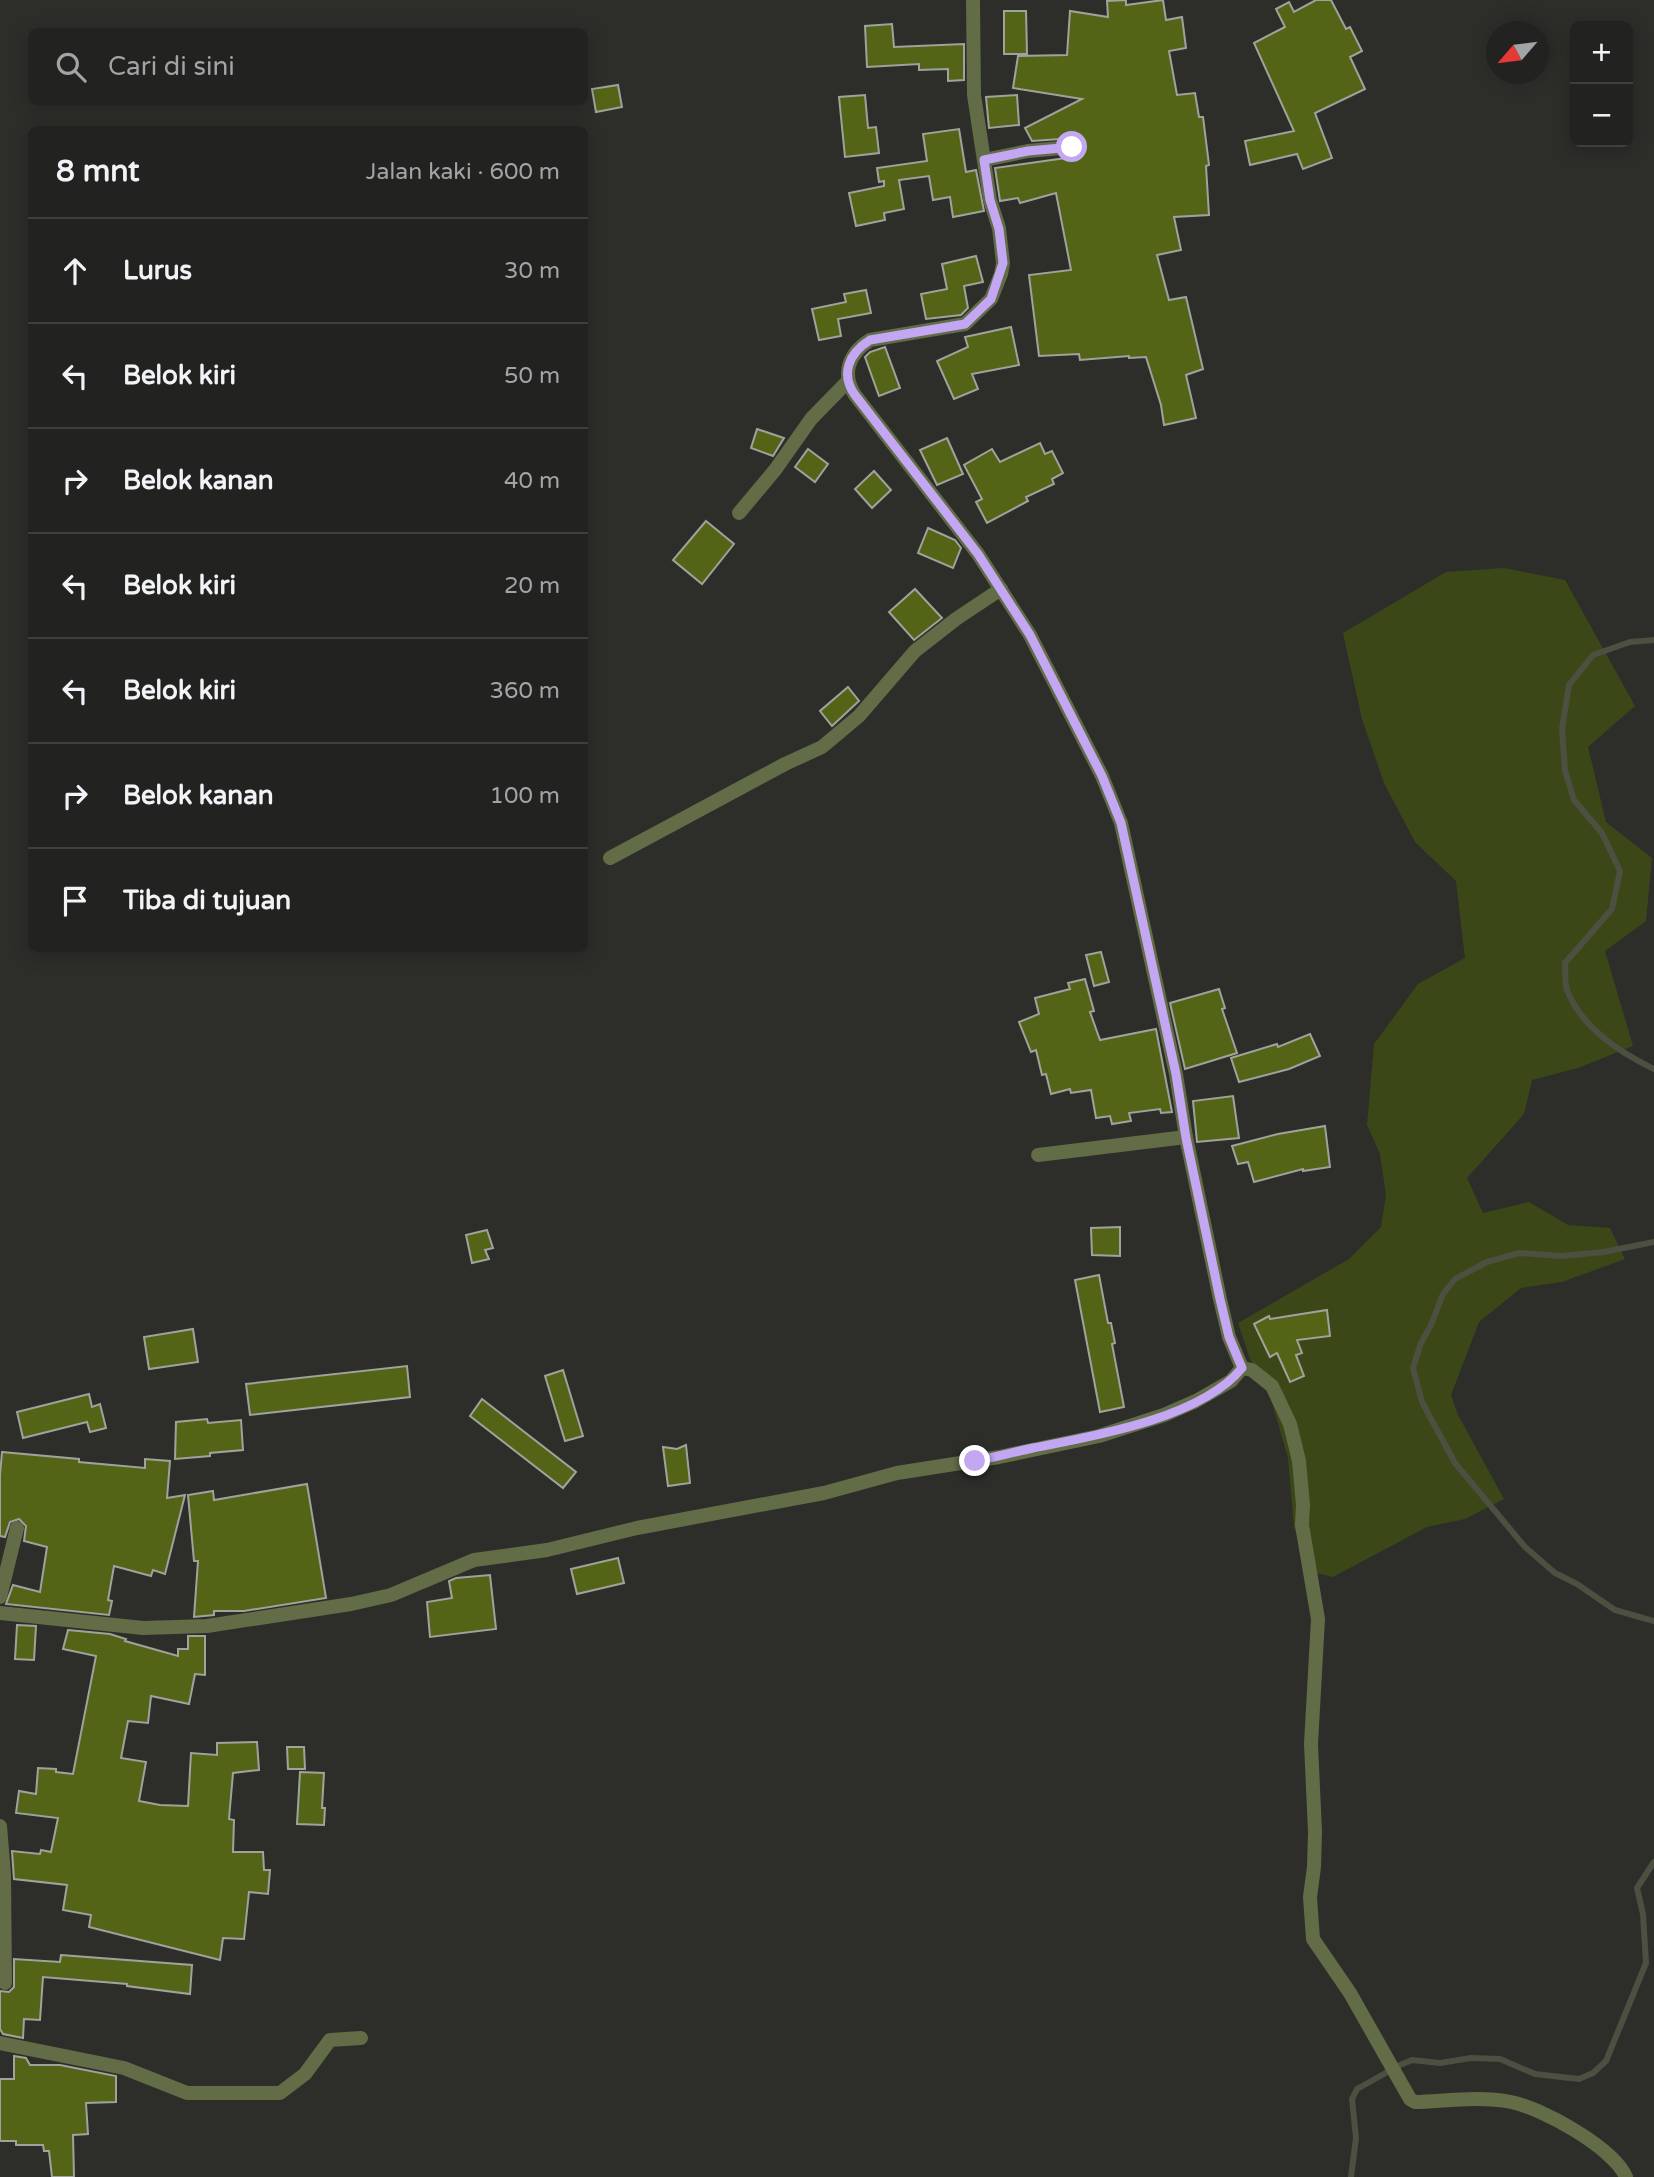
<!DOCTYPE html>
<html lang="id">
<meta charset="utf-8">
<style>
body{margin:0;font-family:"Varela Round",sans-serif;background:#2a2a29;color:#f1f3f6}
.controls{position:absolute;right:21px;top:21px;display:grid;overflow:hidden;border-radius:10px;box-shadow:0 4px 18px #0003}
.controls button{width:63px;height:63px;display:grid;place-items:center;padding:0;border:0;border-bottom:2px solid #3f3f3e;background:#222220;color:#f1f3f6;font:35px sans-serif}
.compass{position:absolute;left:1486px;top:21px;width:63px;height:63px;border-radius:50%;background:#222220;box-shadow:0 4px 18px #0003;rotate:242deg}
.stop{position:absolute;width:21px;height:21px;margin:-16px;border:5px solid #c3a7f2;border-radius:50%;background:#fff}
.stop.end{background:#c3a7f2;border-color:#fff;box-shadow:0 2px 7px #0008}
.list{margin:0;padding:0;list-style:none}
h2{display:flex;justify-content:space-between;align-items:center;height:91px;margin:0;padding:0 28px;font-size:30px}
h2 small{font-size:23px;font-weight:400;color:#a2a4a5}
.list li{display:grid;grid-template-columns:46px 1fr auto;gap:21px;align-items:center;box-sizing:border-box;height:105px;padding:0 28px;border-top:2px solid #3f3f3e}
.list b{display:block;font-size:26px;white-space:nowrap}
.list em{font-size:23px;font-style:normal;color:#a2a4a5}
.icon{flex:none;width:38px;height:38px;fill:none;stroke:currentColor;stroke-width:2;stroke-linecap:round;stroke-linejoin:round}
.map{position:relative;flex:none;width:1654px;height:2177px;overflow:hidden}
.search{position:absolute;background:#222220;box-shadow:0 4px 18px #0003;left:28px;top:28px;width:560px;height:77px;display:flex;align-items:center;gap:18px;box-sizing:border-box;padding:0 24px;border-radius:10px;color:#a2a4a5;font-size:26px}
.panel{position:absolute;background:#222220;box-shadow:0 4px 18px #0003;left:28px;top:126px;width:560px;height:826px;border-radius:10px}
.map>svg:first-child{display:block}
</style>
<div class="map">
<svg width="1654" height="2177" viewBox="0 0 1654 2177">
<rect width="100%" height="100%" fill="#2d2e2a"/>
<path fill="#3c4717" d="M1504 568 1565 580 1635 706 1588 747 1606 822 1652 858 1646 921 1605 951 1633 1046 1578 1068 1532 1080 1524 1114 1467 1178 1483 1213 1529 1202 1568 1225 1610 1228 1625 1259 1562 1282 1521 1288 1479 1322 1451 1395 1458 1415 1504 1499 1465 1519 1427 1527 1333 1577 1308 1571 1294 1527 1288 1458 1269 1392 1250 1359 1238 1323 1349 1259 1381 1227 1386 1195 1380 1154 1367 1125 1374 1044 1418 984 1465 958 1456 881 1415 842 1384 783 1362 719 1343 633 1446 572Z"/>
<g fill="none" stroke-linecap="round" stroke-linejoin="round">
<g stroke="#4b5040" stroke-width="6">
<path d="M1654 640 1630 642 1593 655 1569 685 1562 729 1565 771 1574 800 1602 833 1620 871 1612 909 1565 963C1566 971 1564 982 1567 990 1582 1028 1619 1052 1654 1069"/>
<path d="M1654 1242 1604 1252 1561 1256 1519 1253 1487 1262 1455 1279 1443 1294 1431 1325 1421 1343 1413 1368 1422 1402 1455 1463 1525 1547 1555 1573 1577 1584 1615 1610 1654 1621"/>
<path d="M1351 2177 1356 2138 1352 2099 1357 2089 1400 2065 1412 2060 1440 2063 1471 2058 1500 2059 1535 2074 1579 2079 1593 2073 1606 2061 1646 1963 1643 1914 1637 1888 1654 1862"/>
</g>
</g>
<g fill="#546417" stroke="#a0a29d" stroke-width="2">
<path d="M1126 0V5L1163 0 1166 20 1182 17 1186 48 1169 51 1177 95 1195 93 1199 117H1203L1209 165 1206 166 1209 215 1174 217 1181 250 1157 255 1169 300 1186 297 1203 369 1186 375 1196 418 1164 425 1161 405 1146 357 1129 358V356L1080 360 1079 354 1039 356 1029 275 1071 270 1056 193 1020 203 1018 198 1000 201 995 168 1073 157 1080 152V142L1075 138 1032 141 1025 128 1082 99 1013 88 1018 56 1067 55 1070 11 1108 17 1107 1Z"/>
<path d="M1316 0H1331L1346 29 1350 27 1362 51 1350 57 1365 89 1315 113 1332 158 1303 169 1297 154 1250 165 1245 141 1294 131 1254 43 1285 27 1276 9 1289 2 1294 12Z"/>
<path d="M1004 11H1026L1027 54H1004Z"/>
<path d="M892 24 894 47 964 44V80L948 81V69L919 70V64L867 67 865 26Z"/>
<path d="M618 85 622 107 596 112 592 89Z"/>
<path d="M865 95 868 128 876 127 879 153 845 157 839 97Z"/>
<path d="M1017 95 1019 125 989 128 986 97Z"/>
<path d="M959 129 966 172 976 170 984 211 953 217 950 197 933 200 929 176 899 180 904 209 884 213 885 220 856 226 849 193 884 186V181L879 182 877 168 927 161 923 134Z"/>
<path d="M976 256 983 282 964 286 968 308 961 315 926 319 921 294 947 289 942 264Z"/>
<path d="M866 290 871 313 838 319 841 336 819 340 812 309 846 302 844 294Z"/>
<path d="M1011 327 1019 365 972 374 978 389 954 399 937 361 968 347 965 337Z"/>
<path d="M885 347 900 388 879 396 865 357 870 352Z"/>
<path d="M757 429 784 438 773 456 751 448Z"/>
<path d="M947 438 963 474 937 485 920 450Z"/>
<path d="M1040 443 1045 454 1052 451 1063 473 1052 479 1054 484 1026 497 1028 501 987 523 976 502 982 499 964 465 992 449 1000 462Z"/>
<path d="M808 449 828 464 815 482 795 467Z"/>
<path d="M874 471 891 490 872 508 855 489Z"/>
<path d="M706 521 734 544 702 584 673 560Z"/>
<path d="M928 528 955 540 961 548 953 568 918 553Z"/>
<path d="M915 589 942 618 914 640 889 612Z"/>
<path d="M848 687 859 701 832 726 820 711Z"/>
<path d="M1101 952 1109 982 1094 986 1086 955Z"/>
<path d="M1085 979 1094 1011 1090 1012 1100 1040 1156 1029 1172 1112 1161 1113 1160 1109 1129 1113 1131 1121 1112 1124 1110 1116 1096 1118 1091 1090 1071 1093 1070 1089 1051 1094 1046 1074 1042 1075 1036 1050 1031 1052 1019 1022 1039 1014 1035 998 1070 989 1068 983Z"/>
<path d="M1219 989 1225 1008 1222 1009 1237 1053 1185 1069 1170 1003Z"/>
<path d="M1310 1034 1320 1056 1289 1069 1239 1082 1231 1058 1277 1044 1278 1047Z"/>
<path d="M1233 1096 1239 1138 1197 1142 1193 1101Z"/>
<path d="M1325 1126 1330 1167 1303 1171V1169L1254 1182 1248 1162 1238 1164 1232 1146 1278 1134Z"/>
<path d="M1120 1227V1256L1092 1255 1091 1228Z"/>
<path d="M487 1230 493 1248 485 1250 489 1259 472 1263 466 1235Z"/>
<path d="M1099 1275 1108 1323H1111L1115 1343 1112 1344 1124 1407 1100 1412 1075 1280Z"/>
<path d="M1327 1310 1330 1336 1297 1340 1302 1353 1296 1355 1304 1376 1290 1382 1277 1353 1270 1357 1254 1324 1269 1316 1270 1319Z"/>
<path d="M193 1329 198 1362 149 1369 144 1337Z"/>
<path d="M407 1366 410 1397 250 1415 246 1384Z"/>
<path d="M563 1370 583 1436 565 1441 545 1376Z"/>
<path d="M89 1394 92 1407 100 1404 106 1428 90 1432 87 1422 23 1438 17 1412Z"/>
<path d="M482 1399 576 1472 563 1488 470 1416Z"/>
<path d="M207 1419 208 1423 241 1420 243 1450 210 1453V1456L175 1459 176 1422Z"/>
<path d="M686 1445 690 1483 668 1486 663 1447 677 1449Z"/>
<path d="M2 1452 79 1459V1462L145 1468V1459L170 1461 167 1498 185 1495 165 1574 153 1570 151 1576 114 1566 108 1600 112 1601 109 1615 6 1604 13 1585 40 1592 47 1547 24 1541 26 1526 19 1519 10 1522 5 1537 0 1536V1475Z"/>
<path d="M307 1484 326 1598 244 1611H214V1615L194 1617 198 1561H194L188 1495 213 1491 214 1500Z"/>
<path d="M618 1558 624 1583 577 1594 571 1569Z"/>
<path d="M490 1575 496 1629 430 1637 427 1602 452 1598 449 1581 456 1578Z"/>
<path d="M17 1625 36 1626 34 1660 15 1659Z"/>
<path d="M68 1630 110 1634 126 1639 125 1641 178 1656V1649H188V1636H205V1675L195 1674 189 1704 151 1696 148 1723 128 1721 121 1758 146 1762 139 1801 160 1805 188 1806 191 1753 217 1755V1743L257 1742 259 1770 233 1773 229 1819 234 1820 233 1852H263L264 1870H270L268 1894 249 1892 244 1939 223 1938 220 1960 89 1927 91 1915 63 1910 67 1885 14 1879 12 1851 40 1854 41 1850 51 1852 58 1818 16 1813 19 1791 36 1794 38 1768 56 1769V1772L73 1774 96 1656 63 1649Z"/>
<path d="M287 1747H304L305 1769H288Z"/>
<path d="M300 1772 324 1773 322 1808H325L324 1825 297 1824Z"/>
<path d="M61 1955 192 1965 190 1994 127 1986V1984L43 1977 40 2020 24 2019 23 2038 3 2034 0 2029V1991L9 1992 14 1987V1959L60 1962Z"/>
<path d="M14 2056 26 2058 30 2065H60L116 2076V2102L86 2103 88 2134 73 2135 74 2177H52L49 2151H44L43 2145H16V2141H0V2079H14Z"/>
</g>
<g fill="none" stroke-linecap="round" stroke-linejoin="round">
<g stroke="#626c46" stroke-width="14">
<path d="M973 0 974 95 990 200 999 228 1003 263 1001 274 991 299 965 324 870 340C849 353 841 374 855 395L978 554 1030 635 1102 776 1121 823 1176 1074 1186 1137 1220 1299 1229 1337 1242 1368"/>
<path d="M984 160 1028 151 1072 147"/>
<path d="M739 513 775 470 811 419 848 381"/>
<path d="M610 858 785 764 822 747 859 716 915 651 956 619 1001 589"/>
<path d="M1038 1155 1186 1137"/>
<path d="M1242 1368 1252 1370 1272 1386 1290 1424 1299 1461 1303 1505 1302 1525 1318 1619 1311 1744 1315 1832 1314 1867 1310 1897 1313 1939 1350 1993 1410 2099 1415 2102C1446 2101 1480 2096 1511 2102 1542 2108 1614 2148 1626 2177"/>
<path d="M0 1597 17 1528"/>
<path d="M0 1613 143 1628 207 1626 351 1604 391 1595 474 1560 547 1550 637 1528 824 1493 897 1473 999 1457 1099 1436 1164 1415 1196 1401 1231 1381 1242 1368"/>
<path d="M0 1826 4 1874 5 1983"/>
<path d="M0 2043 124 2068 187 2093H280L305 2074 330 2040 361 2038"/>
</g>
</g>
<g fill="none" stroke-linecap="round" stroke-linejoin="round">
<path stroke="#c3a7f2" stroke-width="9" d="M975 1461C995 1457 1014 1452 1033 1448 1095 1436 1201 1418 1242 1368L1229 1337 1220 1299 1186 1138 1176 1074 1121 823 1102 776 1030 635 978 554 855 395C840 374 849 353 870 340L965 324 991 299 1003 263 999 229 990 200 984 160 1028 151 1072 147"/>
</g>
</svg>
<div class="controls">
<button>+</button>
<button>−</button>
</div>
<svg class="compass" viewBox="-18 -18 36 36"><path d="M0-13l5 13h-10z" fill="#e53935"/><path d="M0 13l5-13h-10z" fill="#a2a4a5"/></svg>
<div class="stop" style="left:1072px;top:147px"></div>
<div class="stop end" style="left:975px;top:1461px"></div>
<div class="search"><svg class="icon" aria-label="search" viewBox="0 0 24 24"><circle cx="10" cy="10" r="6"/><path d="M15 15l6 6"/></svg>Cari di sini</div>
<section class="panel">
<h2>8 mnt<small>Jalan kaki · 600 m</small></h2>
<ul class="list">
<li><svg class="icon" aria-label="ahead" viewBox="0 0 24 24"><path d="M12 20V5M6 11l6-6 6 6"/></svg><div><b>Lurus</b></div><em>30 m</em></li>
<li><svg class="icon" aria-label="left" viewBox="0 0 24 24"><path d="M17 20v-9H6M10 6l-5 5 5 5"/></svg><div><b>Belok kiri</b></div><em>50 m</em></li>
<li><svg class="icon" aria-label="right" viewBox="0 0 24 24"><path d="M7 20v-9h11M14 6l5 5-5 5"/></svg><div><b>Belok kanan</b></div><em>40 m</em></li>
<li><svg class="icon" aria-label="left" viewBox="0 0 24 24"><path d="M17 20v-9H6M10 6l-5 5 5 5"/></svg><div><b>Belok kiri</b></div><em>20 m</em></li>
<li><svg class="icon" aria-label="left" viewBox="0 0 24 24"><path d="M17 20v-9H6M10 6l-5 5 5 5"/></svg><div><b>Belok kiri</b></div><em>360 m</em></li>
<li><svg class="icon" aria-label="right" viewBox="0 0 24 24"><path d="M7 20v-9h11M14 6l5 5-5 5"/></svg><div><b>Belok kanan</b></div><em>100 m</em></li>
<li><svg class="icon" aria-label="arrive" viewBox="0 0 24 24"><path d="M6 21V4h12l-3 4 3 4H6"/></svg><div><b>Tiba di tujuan</b></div></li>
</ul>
</section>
</div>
